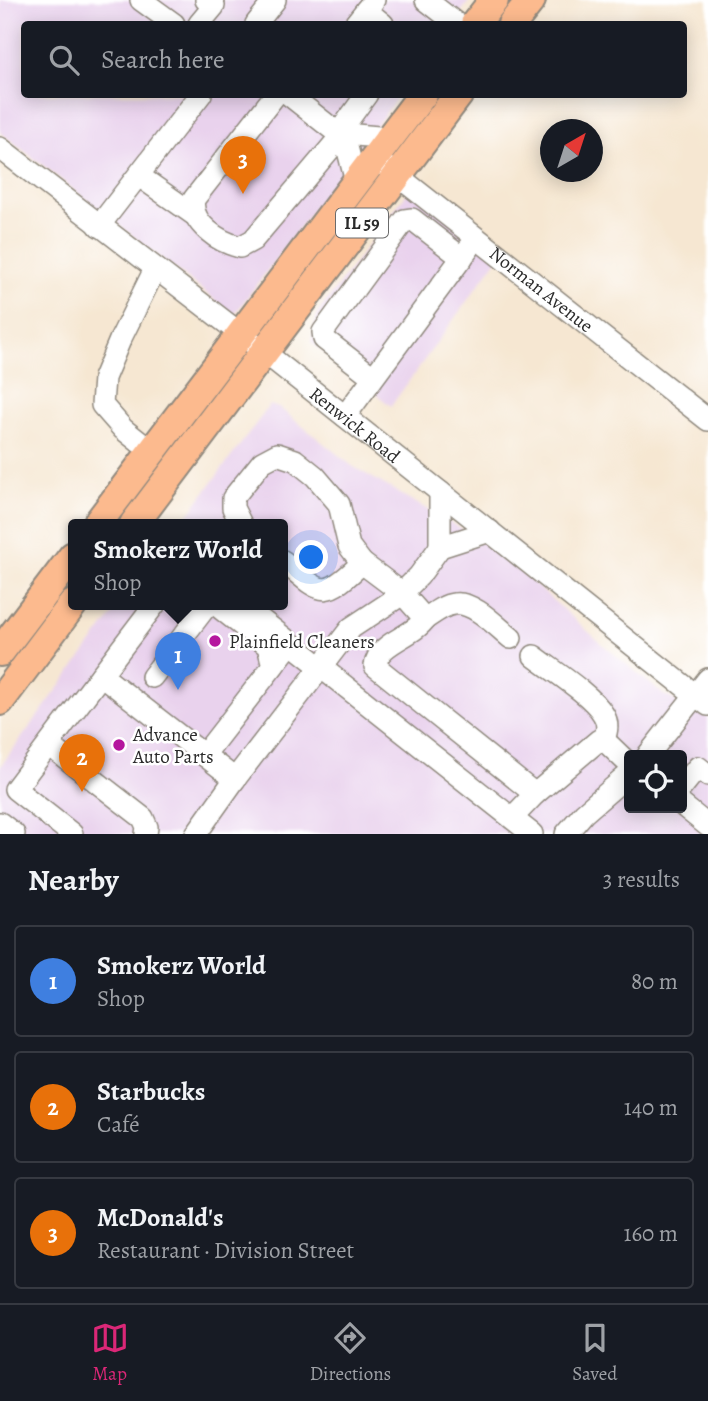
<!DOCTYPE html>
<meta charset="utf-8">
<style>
body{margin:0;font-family:Alegreya,serif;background:#242831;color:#f1f3f6}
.controls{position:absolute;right:21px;bottom:21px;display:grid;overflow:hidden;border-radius:7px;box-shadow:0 4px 18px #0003}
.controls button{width:63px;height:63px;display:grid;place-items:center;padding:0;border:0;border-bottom:2px solid #363941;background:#171b24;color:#f1f3f6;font:35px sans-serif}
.compass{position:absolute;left:540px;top:119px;width:63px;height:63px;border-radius:50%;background:#171b24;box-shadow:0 4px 18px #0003;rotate:39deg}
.you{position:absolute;left:312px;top:558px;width:24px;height:24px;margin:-18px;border:5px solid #fff;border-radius:50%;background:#1a73e8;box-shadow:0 0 0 10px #1a73e833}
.badge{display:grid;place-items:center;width:46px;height:46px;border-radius:50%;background:#db2777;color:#fff;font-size:23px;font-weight:700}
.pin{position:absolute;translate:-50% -58px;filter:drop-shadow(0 2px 4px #0008)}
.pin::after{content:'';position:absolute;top:37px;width:24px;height:21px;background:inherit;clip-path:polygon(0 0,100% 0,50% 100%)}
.popup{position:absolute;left:68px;top:519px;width:220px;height:91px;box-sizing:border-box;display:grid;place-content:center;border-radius:7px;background:#171b24;filter:drop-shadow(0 2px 5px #0005);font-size:23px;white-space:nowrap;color:#9ea1a6}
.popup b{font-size:26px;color:#f1f3f6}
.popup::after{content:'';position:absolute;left:50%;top:100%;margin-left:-14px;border:14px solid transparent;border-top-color:#171b24}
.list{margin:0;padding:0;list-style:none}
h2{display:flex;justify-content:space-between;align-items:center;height:91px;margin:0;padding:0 28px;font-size:30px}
h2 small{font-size:23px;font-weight:400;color:#9ea1a6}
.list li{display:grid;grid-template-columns:46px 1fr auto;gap:21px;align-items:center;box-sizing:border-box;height:112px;margin:0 14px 14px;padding:0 14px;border:2px solid #363941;border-radius:7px}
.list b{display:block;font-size:26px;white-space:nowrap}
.list p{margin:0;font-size:23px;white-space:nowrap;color:#9ea1a6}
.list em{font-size:23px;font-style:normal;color:#9ea1a6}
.icon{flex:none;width:38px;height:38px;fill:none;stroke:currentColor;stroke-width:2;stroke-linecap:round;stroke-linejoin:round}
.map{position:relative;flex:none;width:708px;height:834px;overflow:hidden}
.search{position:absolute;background:#171b24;box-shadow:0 4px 18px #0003;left:21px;right:21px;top:21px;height:77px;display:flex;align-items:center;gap:18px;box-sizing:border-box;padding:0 24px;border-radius:7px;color:#9ea1a6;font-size:26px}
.sheet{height:469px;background:#171b24}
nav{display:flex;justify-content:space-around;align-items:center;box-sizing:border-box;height:98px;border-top:2px solid #363941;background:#171b24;font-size:19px;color:#9ea1a6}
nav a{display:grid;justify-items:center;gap:4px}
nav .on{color:#db2777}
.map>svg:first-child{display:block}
</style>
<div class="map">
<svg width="708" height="834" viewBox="0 0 708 834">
<rect width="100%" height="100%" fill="#fff"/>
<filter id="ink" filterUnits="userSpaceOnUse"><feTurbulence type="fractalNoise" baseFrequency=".0143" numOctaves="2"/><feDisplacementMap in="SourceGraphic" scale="14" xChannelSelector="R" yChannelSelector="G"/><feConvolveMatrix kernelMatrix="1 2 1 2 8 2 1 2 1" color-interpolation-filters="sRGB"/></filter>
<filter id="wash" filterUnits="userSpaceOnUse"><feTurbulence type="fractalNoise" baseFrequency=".00686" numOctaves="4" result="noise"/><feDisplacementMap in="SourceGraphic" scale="28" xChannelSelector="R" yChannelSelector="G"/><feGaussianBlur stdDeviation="1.57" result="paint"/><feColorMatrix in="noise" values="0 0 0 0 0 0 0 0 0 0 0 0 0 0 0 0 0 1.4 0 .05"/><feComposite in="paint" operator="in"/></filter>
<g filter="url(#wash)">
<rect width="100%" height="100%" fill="#f6e7d2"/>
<g fill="#e9d2ed" fill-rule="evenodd">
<path d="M0 0H470L452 24H24V94L399 95 234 315 0 132Z"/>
<path d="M418 178 506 247 391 406 311 342 317 314Z"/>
<path d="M270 405 281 409 352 466 494 548 608 649 664 695 708 717V834H0V767L121 604H283V524H181ZM629 755H682V808H629Z"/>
</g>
</g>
<g filter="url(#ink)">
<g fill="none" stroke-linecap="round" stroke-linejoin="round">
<g stroke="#90897e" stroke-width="24">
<g id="minor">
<path d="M141 0 174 24"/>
<path d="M426 0 457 24"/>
<path d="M366 10 383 24"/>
<path d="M199 24 214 6 206 0"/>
<path d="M256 24 275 0"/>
<path d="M355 24 374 0"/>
<path d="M276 94 194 199C189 223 219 242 240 247L253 240 341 136"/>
<path d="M288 94 345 139 356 182"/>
<path d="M338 134 367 94"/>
<path d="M345 139 356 135 390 138"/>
<path id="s1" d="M0 148 264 352 708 705"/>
<path id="s2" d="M375 158 708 420"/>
<path d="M139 176 193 214"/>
<path d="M99 226 201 94"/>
<path d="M373 377 324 339 323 332 405 220 412 219 462 258"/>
<path d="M345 416 469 248"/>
<path d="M152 452 123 429 102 405 104 378 120 340 155 269"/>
<path d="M440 492V547L490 531"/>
<path d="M241 524 233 508V498L262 462 277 454 295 460 315 476 339 504 349 546 362 563 402 593 425 619C413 637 378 642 375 666L535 794 512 818"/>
<path d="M283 561C323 594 322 601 362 563"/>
<path d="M155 604 101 675 235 779"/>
<path d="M215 604 268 646 273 666"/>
<path d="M241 604 532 834"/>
<path d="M425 619C434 613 444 605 454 604 474 601 497 627 511 638"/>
<path d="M534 656C552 670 592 695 603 714 609 723 607 731 604 740"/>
<path d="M152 677 208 604"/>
<path d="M49 745 143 818 147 827 146 834"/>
<path d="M204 755 290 644"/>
<path d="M648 755 708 679"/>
<path d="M682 787 698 767 708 775"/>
<path d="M535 794 599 740H604L629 764"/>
<path d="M682 805 708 826"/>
<path d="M0 823 14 834"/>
<path d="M72 834 15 789 101 675"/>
<path d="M196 834 235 779 351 628 398 597 419 576 440 547"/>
<path d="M566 834 584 813 629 774"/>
</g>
</g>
<g stroke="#90897e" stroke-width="32">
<g id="major">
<path d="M475 24 494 0"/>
<path d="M512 24 531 0"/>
<path d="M97 524 423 94"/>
<path d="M134 524 459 94"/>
<path d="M0 652 73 556"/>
<path d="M0 701 73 604"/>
</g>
</g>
<use href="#minor" stroke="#fff" stroke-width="21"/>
<use href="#major" stroke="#fcba8e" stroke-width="28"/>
</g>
</g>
<g fill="#b5179e" stroke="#fff" stroke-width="2.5">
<circle cx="215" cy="641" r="7"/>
<circle cx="119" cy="745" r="7"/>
</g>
<g text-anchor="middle" stroke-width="5" stroke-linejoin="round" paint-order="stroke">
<rect fill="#fff" stroke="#6b6b6b" stroke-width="2" x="336" y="208.5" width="52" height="29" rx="5"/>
<g font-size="18" font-weight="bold" fill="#2b2b2b">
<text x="362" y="229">IL 59</text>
</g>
<g font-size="19" fill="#2b2b2b" stroke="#fff">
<text dy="7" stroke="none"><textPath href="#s2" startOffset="212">Norman Avenue</textPath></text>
<text dy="7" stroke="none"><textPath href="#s1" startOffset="450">Renwick Road</textPath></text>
</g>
<g font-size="19" fill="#2b2b2b" stroke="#fff" text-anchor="start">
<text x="229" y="648">Plainfield Cleaners</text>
<text x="133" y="741">Advance<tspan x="133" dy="22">Auto Parts</tspan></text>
</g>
</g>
</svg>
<div class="controls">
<button><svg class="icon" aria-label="locate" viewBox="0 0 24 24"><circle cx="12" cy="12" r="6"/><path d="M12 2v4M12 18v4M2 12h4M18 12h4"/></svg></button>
</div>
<svg class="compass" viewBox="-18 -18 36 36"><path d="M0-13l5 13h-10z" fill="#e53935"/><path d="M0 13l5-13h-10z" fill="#9ea1a6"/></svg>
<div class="you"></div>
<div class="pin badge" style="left:178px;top:690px;background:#3f7fe0">1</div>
<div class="popup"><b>Smokerz World</b>Shop</div>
<div class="pin badge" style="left:82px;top:792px;background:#e8710a">2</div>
<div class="pin badge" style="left:243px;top:194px;background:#e8710a">3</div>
<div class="search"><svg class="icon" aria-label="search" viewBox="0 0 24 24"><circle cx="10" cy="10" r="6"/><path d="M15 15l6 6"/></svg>Search here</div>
</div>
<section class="sheet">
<h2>Nearby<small>3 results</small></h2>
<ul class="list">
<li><span class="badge" style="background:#3f7fe0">1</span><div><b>Smokerz World</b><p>Shop</p></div><em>80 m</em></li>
<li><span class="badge" style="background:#e8710a">2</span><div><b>Starbucks</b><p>Café</p></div><em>140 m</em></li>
<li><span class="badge" style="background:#e8710a">3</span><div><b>McDonald's</b><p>Restaurant · Division Street</p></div><em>160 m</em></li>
</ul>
</section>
<nav>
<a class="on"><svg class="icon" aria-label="map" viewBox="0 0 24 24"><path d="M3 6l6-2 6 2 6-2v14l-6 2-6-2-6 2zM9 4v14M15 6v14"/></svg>Map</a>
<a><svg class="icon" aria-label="directions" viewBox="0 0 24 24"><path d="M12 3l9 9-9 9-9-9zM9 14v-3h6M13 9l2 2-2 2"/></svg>Directions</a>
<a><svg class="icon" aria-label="saved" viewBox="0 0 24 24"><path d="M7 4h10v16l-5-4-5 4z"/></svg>Saved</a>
</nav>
